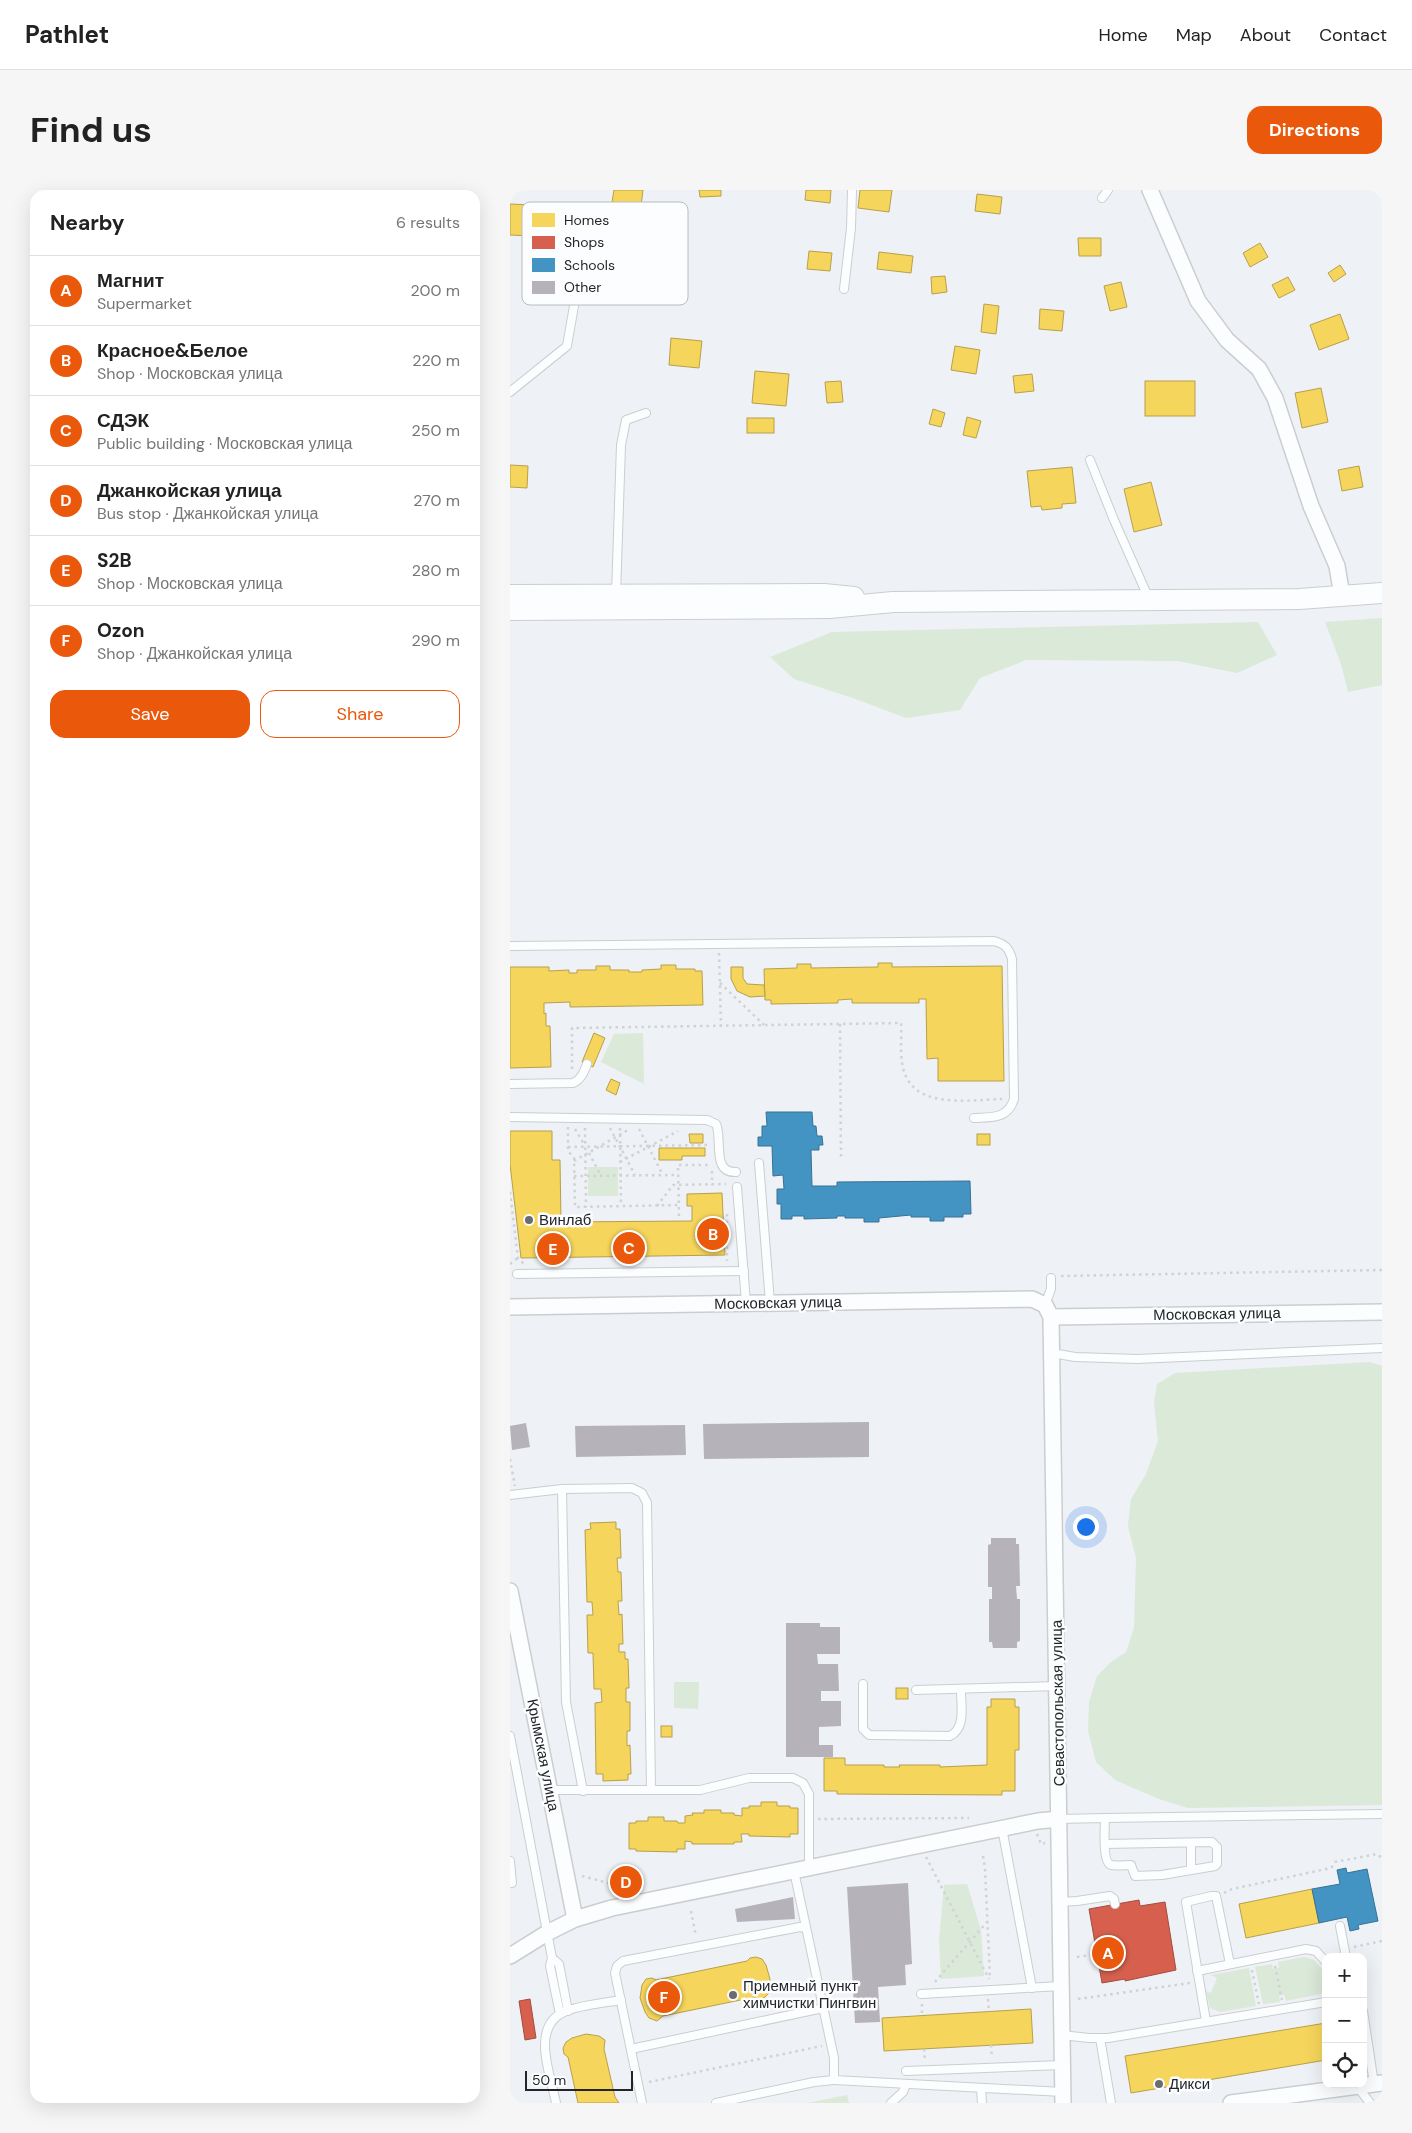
<!DOCTYPE html>
<meta charset="utf-8">
<style>
body{margin:0;font-family:"DM Sans",sans-serif;background:#f6f6f6;color:#222}
.controls{position:absolute;right:15px;bottom:15px;display:grid;overflow:hidden;border-radius:10px;box-shadow:0 5px 20px #0002}
.controls button{width:45px;height:45px;display:grid;place-items:center;padding:0;border:0;border-bottom:1px solid #e0e0e0;background:#fff;color:#222;font:25px sans-serif}
.scale{position:absolute;left:15px;bottom:12px;width:108px;box-sizing:border-box;padding-left:5px;border:2px solid #232528;border-top:0;font-size:14px;line-height:18px;white-space:nowrap;color:#232528;-webkit-text-stroke:4px #fcfdff;paint-order:stroke}
.you{position:absolute;left:575px;top:1336px;width:18px;height:18px;margin:-12px;border:4px solid #fff;border-radius:50%;background:#1a73e8;box-shadow:0 0 0 8px #1a73e833}
.badge{display:grid;place-items:center;width:32px;height:32px;border-radius:50%;background:#ea580c;color:#fff;font-size:16px;font-weight:700}
.pin{position:absolute;translate:-50% -50%;border:2px solid #fff;box-shadow:0 1px 5px #0006}
.list{margin:0;padding:0;list-style:none}
h2{display:flex;justify-content:space-between;align-items:center;height:65px;margin:0;padding:0 20px;font-size:21px}
h2 small{font-size:16px;font-weight:400;color:#767676}
.list li{display:grid;grid-template-columns:32px 1fr auto;gap:15px;align-items:center;box-sizing:border-box;height:70px;padding:0 20px;border-top:1px solid #e0e0e0}
.list b{display:block;font-size:19px;white-space:nowrap}
.list p{margin:0;font-size:16px;white-space:nowrap;color:#767676}
.list em{font-size:16px;font-style:normal;color:#767676}
.actions{display:flex;gap:10px;padding:15px 20px}
.actions a{flex:1;padding:11px 0;border:1px solid #ea580c;border-radius:15px;text-align:center;font-size:18px;color:#ea580c}
.actions .main{background:#ea580c;color:#fff}
.icon{flex:none;width:28px;height:28px;fill:none;stroke:currentColor;stroke-width:2;stroke-linecap:round;stroke-linejoin:round}
.map{position:relative;flex:none;width:872px;height:1913px;overflow:hidden;border-radius:15px}
header{display:flex;align-items:center;gap:30px;box-sizing:border-box;height:70px;padding:0 25px;background:#fff;border-bottom:1px solid #e0e0e0}
header strong{font-size:24px}
nav{display:flex;gap:28px;margin-inline-start:auto;font-size:18px}
.intro{display:flex;align-items:center;justify-content:space-between;box-sizing:border-box;height:120px;padding:0 30px}
h1{margin:0;font-size:35px}
.button{padding:12px 22px;border-radius:15px;background:#ea580c;color:#fff;font-size:18px;font-weight:700}
main{display:flex;gap:30px;padding:0 30px}
aside{flex:1;background:#fff;border-radius:15px;box-shadow:0 5px 20px #0002}
.map>svg:first-child{display:block}
</style>
<header>
<strong>Pathlet</strong>
<nav><a>Home</a><a>Map</a><a>About</a><a>Contact</a></nav>
</header>
<div class="intro"><h1>Find us</h1><a class="button">Directions</a></div>
<main>
<aside>
<h2>Nearby<small>6 results</small></h2>
<ul class="list">
<li><span class="badge">A</span><div><b>Магнит</b><p>Supermarket</p></div><em>200 m</em></li>
<li><span class="badge">B</span><div><b>Красное&amp;Белое</b><p>Shop · Московская улица</p></div><em>220 m</em></li>
<li><span class="badge">C</span><div><b>СДЭК</b><p>Public building · Московская улица</p></div><em>250 m</em></li>
<li><span class="badge">D</span><div><b>Джанкойская улица</b><p>Bus stop · Джанкойская улица</p></div><em>270 m</em></li>
<li><span class="badge">E</span><div><b>S2B</b><p>Shop · Московская улица</p></div><em>280 m</em></li>
<li><span class="badge">F</span><div><b>Ozon</b><p>Shop · Джанкойская улица</p></div><em>290 m</em></li>
</ul>
<div class="actions"><a class="main">Save</a><a>Share</a></div>
</aside>
<div class="map">
<svg width="872" height="1913" viewBox="0 0 872 1913">
<rect width="100%" height="100%" fill="#eef1f5"/>
<g fill="#dbe9d9">
<path d="M872 428V495L838 502 831 474 815 432Z"/>
<path d="M748 432 767 465 727 483 668 471 516 470 470 488 450 520 396 528 343 508 284 489 260 467 322 442Z"/>
<path d="M133 843 134 894 91 872 104 844Z"/>
<rect x="78" y="977" width="30" height="29"/>
<path d="M860 1172 872 1176V1615L678 1618 649 1609 605 1590 586 1572 578 1541 579 1512 587 1486 601 1472 616 1462 624 1438 626 1368 618 1336 621 1309 636 1284 648 1251 644 1213 647 1194 665 1183Z"/>
<path d="M164 1492H189L188 1519 164 1518Z"/>
<path d="M457 1694 471 1740 474 1786 431 1789 429 1751 434 1695Z"/>
<path d="M794 1767 804 1770 816 1783V1803L776 1811 774 1805 769 1806 770 1812 753 1814 745 1777 762 1774 763 1779 769 1778 768 1772Z"/>
<path d="M739 1778 746 1816 710 1822 700 1818 696 1801 701 1803 707 1788 701 1785Z"/>
<path d="M337 1905 339 1913H298Z"/>
</g>
<g fill="#f6d55c" stroke="#b7a04c">
<path d="M104 0H133L131 16 102 12Z"/>
<path d="M189 0H211V6L190 7Z"/>
<path d="M296 0H321L320 13 295 10Z"/>
<path d="M350 0H382L379 22 348 18Z"/>
<path d="M467 4 492 7 490 24 465 21Z"/>
<path d="M0 14 22 15 21 46 0 45Z"/>
<path d="M568 48H591V66H569Z"/>
<path d="M750 53 758 67 740 77 733 63Z"/>
<path d="M299 61 322 63 320 81 297 79Z"/>
<path d="M369 62 403 66 401 83 367 79Z"/>
<path d="M830 75 836 84 824 92 818 83Z"/>
<path d="M435 86 437 102 422 104 421 87Z"/>
<path d="M778 87 785 100 769 108 762 95Z"/>
<path d="M611 92 617 117 600 121 594 96Z"/>
<path d="M474 114 489 116 486 144 471 142Z"/>
<path d="M530 119 554 121 552 141 529 139Z"/>
<path d="M830 124 839 149 809 160 800 135Z"/>
<path d="M161 148 192 151 189 178 159 175Z"/>
<path d="M445 156 470 160 466 184 441 180Z"/>
<path d="M245 181 279 184 276 216 242 213Z"/>
<path d="M522 184 524 201 505 203 503 186Z"/>
<path d="M331 191 333 212 317 213 315 192Z"/>
<rect x="635" y="191" width="50" height="35"/>
<path d="M811 198 818 232 792 238 785 203Z"/>
<path d="M423 219 435 223 431 237 419 234Z"/>
<path d="M457 227 471 231 466 248 453 245Z"/>
<rect x="237" y="228" width="27" height="15"/>
<path d="M0 275 18 276 17 298 0 297Z"/>
<path d="M849 276 853 297 832 301 828 280Z"/>
<path d="M562 277 566 313 552 314V318L532 320 531 316 521 317 517 281Z"/>
<path d="M641 292 652 335 624 342 614 299Z"/>
<path d="M368 773H382V777L492 776 494 891H428V868L417 869 416 809H409V813H342V809L328 810V813L261 814V810H255L254 779 287 778V774H301V778L368 777Z"/>
<path d="M151 775H166V779H185V781H192L193 815 60 817V812L34 813V824L36 823V836H40L41 877 0 878V777H39V781L59 780V783H67V780H86V776H100V780H119V782H132V780L151 779Z"/>
<path d="M221 777H233V788L237 794 254 795 255 806 240 807 227 801 221 789Z"/>
<path d="M84 843 95 848 83 877 72 872Z"/>
<path d="M101 889 110 893 106 905 96 900Z"/>
<path d="M0 941H42V970H50L51 1032 182 1031V1016H177V1004L212 1003 215 1065 11 1068 0 974Z"/>
<path d="M179 944H193V953H180Z"/>
<rect x="467" y="944" width="13" height="11"/>
<path d="M149 958H195V966H172V970H149Z"/>
<path d="M106 1332V1339H110L111 1368H107L108 1382H111L112 1411H108L109 1425 112 1424 113 1454H109V1462H115V1469H118L119 1498H116V1512H120V1541H117V1556L120 1555 121 1584H118V1590L93 1591V1584H86L85 1513 92 1512 91 1499H84L83 1463H78L77 1425H83L82 1412H77L75 1340 81 1339 80 1333Z"/>
<rect x="386" y="1498" width="12" height="11"/>
<path d="M481 1509H505V1517H509V1560H505V1601H492V1605L327 1604V1601H314V1568H335V1575H374V1577H390L389 1575H430V1577L477 1575V1517H481Z"/>
<rect x="151" y="1536" width="11" height="11"/>
<path d="M251 1612H267V1616H280V1618H288V1644H280V1647L239 1646V1644H231L232 1652H224V1654H182V1652L175 1651V1659H167V1662L126 1661V1659H119V1633H126V1631H138V1627H154V1631H167L168 1633H175V1626L183 1625 182 1623H194V1620H211V1623H224V1625L232 1626V1618H239V1616H251Z"/>
<path d="M802 1699 809 1733 736 1748 729 1714Z"/>
<path d="M246 1767 252 1769 256 1775 260 1789 259 1803 254 1808 249 1809 245 1807 153 1826 147 1831 139 1828 135 1822 130 1808 132 1795 136 1789 142 1788 146 1790 237 1771 240 1768Z"/>
<path d="M521 1819 523 1853 374 1861 372 1828Z"/>
<path d="M816 1833V1870L621 1903 615 1866Z"/>
<path d="M76 1844 89 1846 95 1850 94 1859 105 1907 109 1913H68L58 1867 54 1864 53 1858 56 1852 62 1848Z"/>
</g>
<g fill="#d6604d" stroke="#a04e42">
<path d="M629 1710 630 1716 655 1712 666 1780 615 1791V1789L592 1793 579 1719Z"/>
<path d="M20 1809 26 1848 15 1850 9 1811Z"/>
</g>
<g fill="#4393c3" stroke="#397294">
<path d="M256 922H302L303 936H306L307 946H312L313 955H309V960H301L302 996H327V992L460 991 461 1024H453V1027H434V1031H420V1027H401V1025L369 1028V1032H354V1028H335V1026H327V1028L294 1029V1026H282V1029H271V1014H267V999H274L273 985 263 986 262 956H248V947H252V936H257Z"/>
<path d="M836 1678 837 1683 857 1679 868 1731 848 1735 849 1739 840 1741 837 1727 809 1733 802 1699 830 1694 827 1680Z"/>
</g>
<g fill="#b5b2ba">
<path d="M359 1232V1267L194 1269 193 1234Z"/>
<path d="M16 1233 20 1257 2 1260 0 1236Z"/>
<path d="M175 1235 176 1265 66 1267 65 1236Z"/>
<path d="M481 1348H506V1354H509L510 1396H506L507 1409H510V1451L507 1452V1458H483L482 1452H479V1409H482V1397H478V1355L481 1354Z"/>
<path d="M276 1433H310V1437H330V1464H307L308 1474H328L329 1501H311V1511H331V1536L309 1537V1555H323V1567H276Z"/>
<path d="M398 1693 402 1774 395 1775 396 1795 368 1797 370 1832 345 1833 337 1697Z"/>
<path d="M283 1707 285 1729 227 1732 225 1719Z"/>
</g>
<g fill="none" stroke-linecap="round" stroke-linejoin="round">
<g stroke="#cbced0" stroke-width="10">
<g id="service">
<path d="M592 8 598 0"/>
<path d="M334 99 341 38 342 0"/>
<path d="M0 202 57 156 68 93"/>
<path d="M580 270 604 330 639 409"/>
<path d="M106 404 111 255 116 230 136 223"/>
<path d="M0 756 484 751C495 754 499 758 502 769L504 909C498 929 482 927 464 928"/>
<path d="M0 894 63 893C71 890 74 882 77 874"/>
<path d="M0 927 197 930 206 934C213 949 201 983 226 982"/>
<path d="M249 973 260 1113"/>
<path d="M227 997 236 1113"/>
<path d="M7 1084 234 1081"/>
<path d="M535 1115 541 1099V1088"/>
<path d="M542 1163 565 1167 627 1169 872 1158"/>
<path d="M52 1299 56 1512 73 1601"/>
<path d="M0 1305 52 1299 122 1298 132 1303 137 1313 141 1600"/>
<path d="M353 1494V1539L359 1545 440 1546C456 1538 451 1516 451 1501"/>
<path d="M406 1500 547 1496"/>
<path d="M0 1546 42 1768 40 1776 50 1824"/>
<path d="M40 1600H190L239 1588H283L293 1593 299 1604V1677"/>
<path d="M595 1628 872 1624"/>
<path d="M549 1629 595 1628C595 1637 592 1672 601 1675 606 1676 615 1675 621 1675L625 1686 652 1685 705 1676 707 1674V1657L702 1652 595 1654"/>
<path d="M492 1638 522 1798"/>
<path d="M681 1653V1680"/>
<path d="M0 1671 2 1693"/>
<path d="M284 1681 324 1868V1890L553 1902"/>
<path d="M550 1712 567 1711 600 1706 604 1709 605 1714"/>
<path d="M830 1736 836 1767"/>
<path d="M42 1768 49 1774 58 1821"/>
<path d="M687 1781 796 1759 806 1761 816 1772"/>
<path d="M411 1804 551 1796"/>
<path d="M853 1821 864 1894"/>
<path d="M696 1831 676 1712 701 1706H706L720 1774"/>
<path d="M552 1845 579 1848H598L816 1812"/>
<path d="M590 1848 601 1913"/>
<path d="M121 1859 313 1818"/>
<path d="M396 1881 552 1875"/>
<path d="M847 1896 860 1913"/>
<path d="M471 1898 472 1913"/>
<path d="M46 1913C41 1886 20 1837 54 1822 69 1815 94 1813 111 1810"/>
<path d="M132 1913 105 1783 107 1776 113 1771 290 1737 296 1738"/>
<path d="M206 1913 304 1892 324 1890"/>
<path d="M381 1913 393 1902 396 1894"/>
</g>
</g>
<g stroke="#cbced0" stroke-width="18">
<g id="minor">
<path d="M640 0 688 111 717 150 749 179 765 208 801 316 827 376 832 406"/>
<path d="M0 1117 522 1109 535 1115 541 1127 553 1913"/>
<path d="M541 1127 872 1122"/>
<path d="M0 1401 65 1729"/>
<path d="M0 1766 37 1743 65 1729 102 1718 528 1631 549 1629"/>
<path d="M721 1913 872 1893"/>
</g>
</g>
<g stroke="#cbced0" stroke-width="22">
<g id="secondary">
<path d="M0 405 314 404 344 407"/>
<path d="M0 420 319 418 383 412 789 409 872 403"/>
</g>
</g>
<g stroke="#d1d2d4" stroke-width="2.5" stroke-dasharray="2.5 4" stroke-linecap="butt">
<path d="M209 763 211 836"/>
<path d="M210 793 254 835"/>
<path d="M330 834 331 970"/>
<path d="M62 879V838L391 833C392 846 390 860 392 872 398 921 457 910 492 909"/>
<path d="M58 937V961L64 968 65 1017 168 1015"/>
<path d="M75 938 76 1017"/>
<path d="M100 938 125 985"/>
<path d="M110 938 111 1016"/>
<path d="M65 939 75 956"/>
<path d="M129 939 153 985"/>
<path d="M58 957 199 955"/>
<path d="M79 963 91 986"/>
<path d="M64 971 118 940"/>
<path d="M110 972 168 941"/>
<path d="M202 981V995"/>
<path d="M64 986 168 985"/>
<path d="M0 1002 8 1068 14 1074"/>
<path d="M147 1016 163 995 216 994"/>
<path d="M217 1024V1071"/>
<path d="M169 1026 168 975H200"/>
<path d="M0 1074 8 1068"/>
<path d="M551 1086 872 1080"/>
<path d="M0 1269 5 1296"/>
<path d="M308 1629 459 1628"/>
<path d="M527 1644 531 1654 535 1653"/>
<path d="M473 1666 475 1678 480 1789"/>
<path d="M416 1667 479 1789"/>
<path d="M72 1686 102 1694"/>
<path d="M714 1703 722 1699 821 1678 825 1672 867 1664 872 1668"/>
<path d="M181 1721 186 1746"/>
<path d="M844 1757 872 1751"/>
<path d="M567 1767 587 1764"/>
<path d="M765 1776 772 1810"/>
<path d="M742 1780 749 1814"/>
<path d="M425 1792 477 1732"/>
<path d="M478 1809 479 1822"/>
<path d="M568 1809 680 1793"/>
<path d="M412 1814V1826"/>
<path d="M481 1855 482 1868"/>
<path d="M414 1859 415 1870"/>
<path d="M139 1892 312 1856"/>
</g>
<use href="#service" stroke="#fcfdfe" stroke-width="8"/>
<use href="#minor" stroke="#fcfdfe" stroke-width="15"/>
<use href="#secondary" stroke="#fcfdfe" stroke-width="20"/>
</g>
<g fill="#6a6c70" stroke="#fcfdff" stroke-width="2">
<circle cx="19" cy="1030" r="5"/>
<circle cx="223" cy="1805" r="5"/>
<circle cx="649" cy="1894" r="5"/>
</g>
<g text-anchor="middle" stroke-width="5" stroke-linejoin="round" paint-order="stroke">
<g font-size="15" fill="#232528" stroke="#fcfdff" text-anchor="start">
<text x="29" y="1035">Винлаб</text>
<text x="233" y="1801">Приемный пункт<tspan x="233" dy="17">химчистки Пингвин</tspan></text>
<text x="659" y="1899">Дикси</text>
</g>
<g font-size="15" fill="#232528" stroke="#fcfdff">
<text transform="translate(268 1113) rotate(-1)" y="5">Московская улица</text>
<text transform="translate(707 1124) rotate(-1)" y="5">Московская улица</text>
<text transform="translate(548 1513) rotate(-91)" y="5">Севастопольская улица</text>
<text transform="translate(33 1565) rotate(79)" y="5">Крымская улица</text>
</g>
</g>
<rect x="12" y="12" width="166" height="103" rx="8" fill="#fcfdff" stroke="#bbbcbe" stroke-width="1"/>
<rect x="22" y="23" width="23" height="14" fill="#f6d55c"/>
<rect x="22" y="46" width="23" height="13" fill="#d6604d"/>
<rect x="22" y="68" width="23" height="14" fill="#4393c3"/>
<rect x="22" y="91" width="23" height="13" fill="#b5b2ba"/>
<g font-size="14" fill="#232528">
<text x="54" y="35">Homes</text>
<text x="54" y="57">Shops</text>
<text x="54" y="80">Schools</text>
<text x="54" y="102">Other</text>
</g>
</svg>
<div class="controls">
<button>+</button>
<button>−</button>
<button><svg class="icon" aria-label="locate" viewBox="0 0 24 24"><circle cx="12" cy="12" r="6"/><path d="M12 2v4M12 18v4M2 12h4M18 12h4"/></svg></button>
</div>
<div class="scale">50 m</div>
<div class="you"></div>
<div class="pin badge" style="left:598px;top:1763px">A</div>
<div class="pin badge" style="left:203px;top:1044px">B</div>
<div class="pin badge" style="left:119px;top:1058px">C</div>
<div class="pin badge" style="left:116px;top:1692px">D</div>
<div class="pin badge" style="left:43px;top:1059px">E</div>
<div class="pin badge" style="left:154px;top:1807px">F</div>
</div>
</main>
